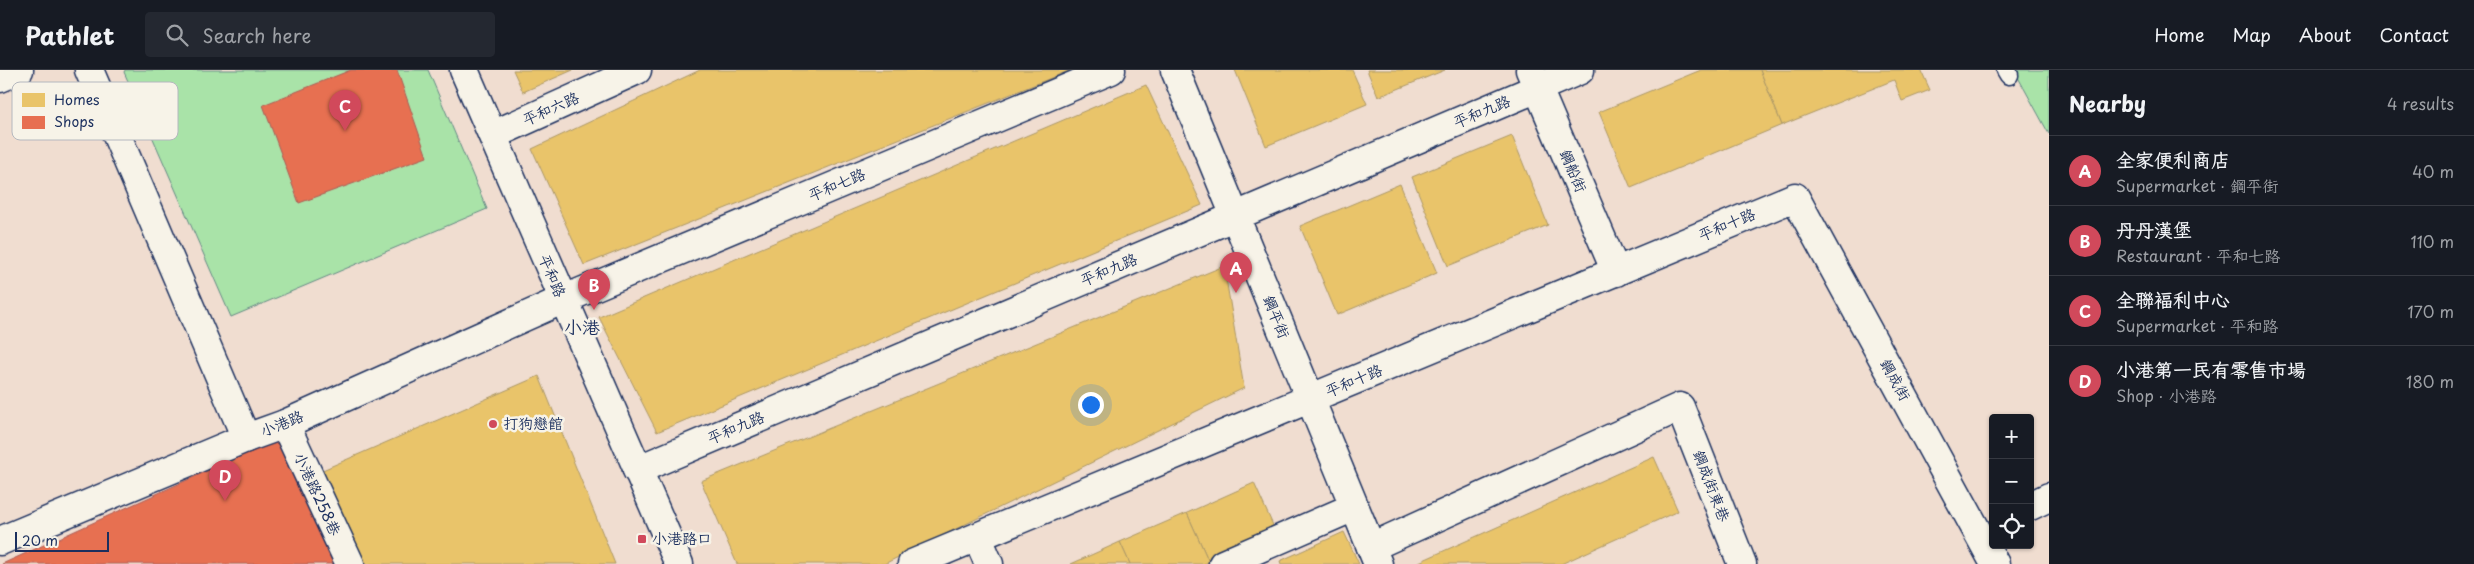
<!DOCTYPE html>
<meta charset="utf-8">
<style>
body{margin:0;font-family:"Playpen Sans","LXGW WenKai TC",sans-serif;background:#242831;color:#f1f3f6}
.controls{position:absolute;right:15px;bottom:15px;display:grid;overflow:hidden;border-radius:5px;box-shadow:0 1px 4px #0004}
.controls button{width:45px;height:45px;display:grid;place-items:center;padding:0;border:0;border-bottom:1px solid #363941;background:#171b24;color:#f1f3f6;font:25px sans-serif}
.scale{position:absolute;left:15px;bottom:12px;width:94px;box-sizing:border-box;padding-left:5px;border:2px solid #1b2f5e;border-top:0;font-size:14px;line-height:18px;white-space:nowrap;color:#1b2f5e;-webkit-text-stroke:4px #f7f3e8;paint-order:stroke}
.you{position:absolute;left:1090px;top:334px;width:18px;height:18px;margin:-12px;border:4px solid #fff;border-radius:50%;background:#1a73e8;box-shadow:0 0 0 8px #1a73e833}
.badge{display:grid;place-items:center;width:32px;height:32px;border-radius:50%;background:#d1495b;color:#fff;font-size:16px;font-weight:700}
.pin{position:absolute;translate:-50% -41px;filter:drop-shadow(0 1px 2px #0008)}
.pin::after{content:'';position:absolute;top:26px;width:18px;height:15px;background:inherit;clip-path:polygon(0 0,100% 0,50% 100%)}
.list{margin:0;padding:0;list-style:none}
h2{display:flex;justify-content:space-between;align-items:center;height:65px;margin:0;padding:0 20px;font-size:21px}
h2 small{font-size:16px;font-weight:400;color:#9ea1a6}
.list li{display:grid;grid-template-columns:32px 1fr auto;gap:15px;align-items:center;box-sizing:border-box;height:70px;padding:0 20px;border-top:1px solid #363941}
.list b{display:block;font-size:19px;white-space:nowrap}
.list p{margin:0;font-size:16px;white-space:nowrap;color:#9ea1a6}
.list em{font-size:16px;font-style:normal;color:#9ea1a6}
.icon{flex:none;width:28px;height:28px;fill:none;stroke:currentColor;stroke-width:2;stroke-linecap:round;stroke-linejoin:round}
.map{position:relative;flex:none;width:2049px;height:494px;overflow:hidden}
header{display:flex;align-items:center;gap:30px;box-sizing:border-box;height:70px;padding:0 25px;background:#171b24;border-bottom:1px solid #363941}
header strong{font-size:24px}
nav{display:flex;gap:28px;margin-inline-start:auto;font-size:18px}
.search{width:350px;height:45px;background:#242831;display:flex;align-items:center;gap:12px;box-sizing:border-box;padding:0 18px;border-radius:5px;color:#9ea1a6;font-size:19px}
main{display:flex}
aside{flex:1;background:#171b24}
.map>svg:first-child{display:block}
</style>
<header>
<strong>Pathlet</strong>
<div class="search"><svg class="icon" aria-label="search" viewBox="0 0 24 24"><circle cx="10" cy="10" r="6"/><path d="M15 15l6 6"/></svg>Search here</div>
<nav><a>Home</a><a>Map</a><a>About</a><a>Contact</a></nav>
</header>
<main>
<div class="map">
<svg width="2049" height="494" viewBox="0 0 2049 494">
<rect width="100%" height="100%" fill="#f0ddd0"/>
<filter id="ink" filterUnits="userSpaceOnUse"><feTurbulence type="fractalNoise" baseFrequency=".02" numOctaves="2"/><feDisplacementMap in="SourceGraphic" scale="10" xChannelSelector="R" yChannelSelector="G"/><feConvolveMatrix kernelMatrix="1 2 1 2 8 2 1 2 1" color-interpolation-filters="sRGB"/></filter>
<g filter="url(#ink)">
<g fill="#a9e3a8" stroke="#628983">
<path d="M125 0H428L487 139 231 247 124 2Z"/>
<path d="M2014 0H2049V64Z"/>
</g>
<g fill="#e9c46a" stroke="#ab9766">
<path d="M513 0H573L523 22Z"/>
<path d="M700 0H1071L584 195 532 79Z"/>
<path d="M1235 0H1352L1367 34 1266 76Z"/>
<path d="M1367 0H1445L1378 27Z"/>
<path d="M1701 0H1760L1782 55 1631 118 1599 42Z"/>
<path d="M1760 0H1921L1930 20 1902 31 1894 10 1782 55Z"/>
<path d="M1146 15 1202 135 657 362 599 247Z"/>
<path d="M1512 66 1548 155 1448 196 1412 107Z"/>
<path d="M1400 114 1437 203 1337 245 1300 156Z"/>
<path d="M1224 196 1244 318 884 494H737L701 411Z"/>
<path d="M539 306 615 494H361L318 402Z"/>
<path d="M1654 387 1678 441 1561 494H1419V492Z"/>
<path d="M1254 413 1276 462 1209 492 1187 443Z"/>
<path d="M1187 443 1209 492 1204 494H1130L1120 472Z"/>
<path d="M1344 462 1359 494H1281L1280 491Z"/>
<path d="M1120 472 1130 494H1071Z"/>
</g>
<g fill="#e76f51" stroke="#aa5c55">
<path d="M351 0H397L427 87 299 133 263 35Z"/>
<path d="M280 368 338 494H2Z"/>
</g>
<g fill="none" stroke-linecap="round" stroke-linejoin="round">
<g stroke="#1b2f5e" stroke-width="21">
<path id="service" d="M2006 0 2009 5"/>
</g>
<g stroke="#1b2f5e" stroke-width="31">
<g id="minor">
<path d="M89 0 246 368"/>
<path d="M464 0 679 494"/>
<path d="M1175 0 1378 494"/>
<path d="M1530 0 1616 202"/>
<path d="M0 8 19 0"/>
<path d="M493 65 637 0"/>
<path d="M285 354 350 494"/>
<path d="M637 400 1580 0"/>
<path d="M2030 436 2049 427"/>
<path d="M978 468 989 494"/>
<path d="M0 471 246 368 285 354 562 230 1111 0"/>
<path d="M1371 477 1680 337 1742 494"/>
<path d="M912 494 1795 127 1995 494"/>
<path d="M1223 494 1354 437"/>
</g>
</g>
<use href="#service" stroke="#f7f3e8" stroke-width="18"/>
<use href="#minor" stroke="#f7f3e8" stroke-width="28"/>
</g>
</g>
<g fill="#d1495b" stroke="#f7f3e8" stroke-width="2">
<circle cx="493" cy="354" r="5"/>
<rect x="637" y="464" width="10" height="10" rx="2.5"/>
</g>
<g text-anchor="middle" stroke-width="5" stroke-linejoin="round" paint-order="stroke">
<g font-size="15" fill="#1b2f5e" stroke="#f7f3e8">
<text transform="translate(551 39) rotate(-24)" y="5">平和六路</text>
<text transform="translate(1482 42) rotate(-23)" y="5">平和九路</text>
<text transform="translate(1573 101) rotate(67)" y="5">鋼船街</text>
<text transform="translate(837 115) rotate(-23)" y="5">平和七路</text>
<text transform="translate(1727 155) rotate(-23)" y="5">平和十路</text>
<text transform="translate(1109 200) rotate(-23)" y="5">平和九路</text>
<text transform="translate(552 206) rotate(67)" y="5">平和路</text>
<text transform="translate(1276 247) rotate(68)" y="5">鋼平街</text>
<text transform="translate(1895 310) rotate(61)" y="5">鋼成街</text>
<text transform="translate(1354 311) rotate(-23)" y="5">平和十路</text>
<text transform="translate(282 354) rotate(-22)" y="5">小港路</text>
<text transform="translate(736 358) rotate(-23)" y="5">平和九路</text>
<text transform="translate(1711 416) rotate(69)" y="5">鋼成街東巷</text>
<text transform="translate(317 424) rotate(65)" y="5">小港路258巷</text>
</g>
<g font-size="15" fill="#1b2f5e" stroke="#f7f3e8" text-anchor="start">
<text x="503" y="359">打狗戀館</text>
<text x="652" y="474">小港路口</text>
</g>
<g font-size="18" fill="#1b2f5e" stroke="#f7f3e8">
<text x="582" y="264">小港</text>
</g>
</g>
<rect x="12" y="12" width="166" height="58" rx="8" fill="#f7f3e8" stroke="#b5b8bf" stroke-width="1"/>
<rect x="22" y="23" width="23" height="14" fill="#e9c46a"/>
<rect x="22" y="46" width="23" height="13" fill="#e76f51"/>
<g font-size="14" fill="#1b2f5e">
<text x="54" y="35">Homes</text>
<text x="54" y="57">Shops</text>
</g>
</svg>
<div class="controls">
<button>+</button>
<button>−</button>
<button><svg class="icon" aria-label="locate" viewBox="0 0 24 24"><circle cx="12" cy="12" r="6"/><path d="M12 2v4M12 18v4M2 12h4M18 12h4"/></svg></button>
</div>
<div class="scale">20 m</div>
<div class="you"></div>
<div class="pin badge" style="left:1236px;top:223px">A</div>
<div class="pin badge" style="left:594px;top:240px">B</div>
<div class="pin badge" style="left:345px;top:61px">C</div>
<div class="pin badge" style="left:225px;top:431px">D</div>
</div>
<aside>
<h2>Nearby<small>4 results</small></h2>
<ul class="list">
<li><span class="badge">A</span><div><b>全家便利商店</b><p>Supermarket · 鋼平街</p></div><em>40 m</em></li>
<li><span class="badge">B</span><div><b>丹丹漢堡</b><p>Restaurant · 平和七路</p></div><em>110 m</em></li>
<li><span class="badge">C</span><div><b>全聯褔利中心</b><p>Supermarket · 平和路</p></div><em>170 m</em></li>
<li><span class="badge">D</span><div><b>小港第一民有零售市場</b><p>Shop · 小港路</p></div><em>180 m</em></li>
</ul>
</aside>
</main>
